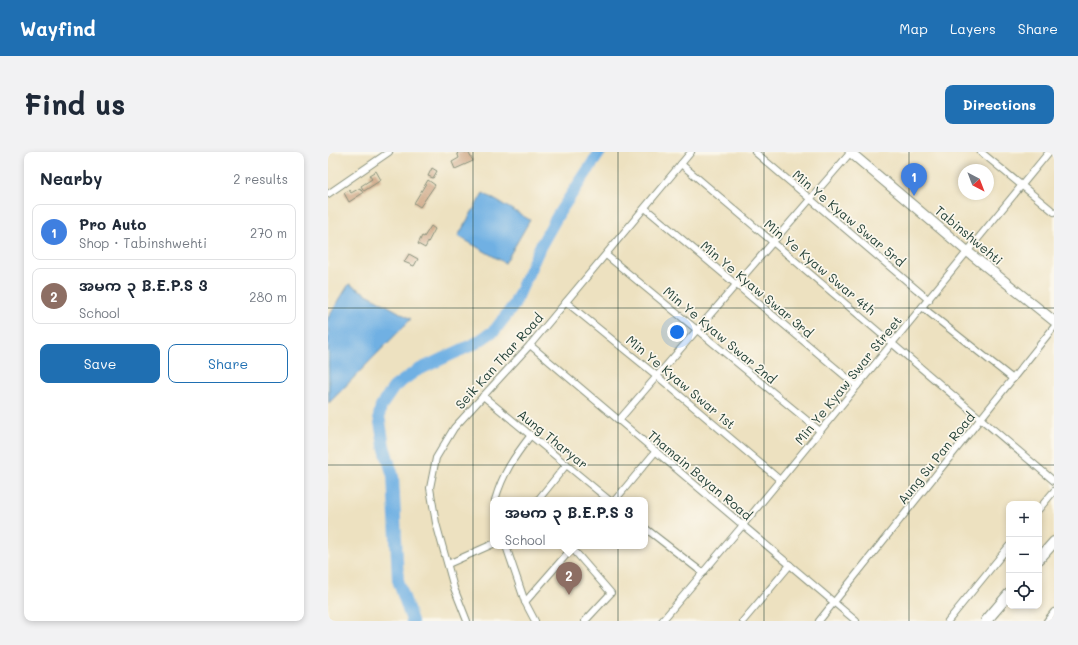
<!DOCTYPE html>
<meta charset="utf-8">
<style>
body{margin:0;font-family:Mali,"Noto Sans Myanmar",sans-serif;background:#f2f2f3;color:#1f2937}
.controls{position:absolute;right:12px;bottom:12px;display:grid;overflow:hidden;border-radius:8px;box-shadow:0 2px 6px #0003}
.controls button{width:36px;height:36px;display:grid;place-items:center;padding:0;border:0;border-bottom:1px solid #e0e1e3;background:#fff;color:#1f2937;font:20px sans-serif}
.compass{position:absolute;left:630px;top:12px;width:36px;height:36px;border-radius:50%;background:#fff;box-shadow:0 2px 6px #0003;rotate:138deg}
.you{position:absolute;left:349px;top:180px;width:14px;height:14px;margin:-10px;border:3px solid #fff;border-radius:50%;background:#1a73e8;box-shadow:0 0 0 6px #1a73e833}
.badge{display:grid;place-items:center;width:26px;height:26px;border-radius:50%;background:#1f6fb2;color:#fff;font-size:13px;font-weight:700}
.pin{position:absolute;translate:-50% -33px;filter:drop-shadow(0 1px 2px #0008)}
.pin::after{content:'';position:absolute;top:21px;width:14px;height:12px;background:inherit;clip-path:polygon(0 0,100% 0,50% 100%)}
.popup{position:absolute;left:162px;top:345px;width:158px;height:52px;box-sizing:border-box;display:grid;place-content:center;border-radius:8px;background:#fff;filter:drop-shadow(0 1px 3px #0005);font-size:13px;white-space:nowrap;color:#747a83}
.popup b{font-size:15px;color:#1f2937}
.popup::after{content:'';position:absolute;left:50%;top:100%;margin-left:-8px;border:8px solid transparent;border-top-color:#fff}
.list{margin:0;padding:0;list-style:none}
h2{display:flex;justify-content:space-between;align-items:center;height:52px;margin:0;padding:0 16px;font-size:17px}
h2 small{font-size:13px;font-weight:400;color:#747a83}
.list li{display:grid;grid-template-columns:26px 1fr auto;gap:12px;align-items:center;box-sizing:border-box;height:56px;margin:0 8px 8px;padding:0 8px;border:1px solid #e0e1e3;border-radius:8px}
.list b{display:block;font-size:15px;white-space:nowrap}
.list p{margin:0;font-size:13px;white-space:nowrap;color:#747a83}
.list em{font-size:13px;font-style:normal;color:#747a83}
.actions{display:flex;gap:8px;padding:12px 16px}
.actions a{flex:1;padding:9px 0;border:1px solid #1f6fb2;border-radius:8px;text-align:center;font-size:14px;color:#1f6fb2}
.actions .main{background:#1f6fb2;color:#fff}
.icon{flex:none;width:22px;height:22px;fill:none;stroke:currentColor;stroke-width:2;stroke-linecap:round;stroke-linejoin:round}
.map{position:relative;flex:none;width:726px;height:469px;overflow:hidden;border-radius:8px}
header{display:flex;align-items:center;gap:24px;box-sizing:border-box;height:56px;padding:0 20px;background:#1f6fb2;color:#fff}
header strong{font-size:19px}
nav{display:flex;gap:22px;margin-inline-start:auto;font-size:14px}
.intro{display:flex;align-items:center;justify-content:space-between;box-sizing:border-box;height:96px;padding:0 24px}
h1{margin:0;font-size:28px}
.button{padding:10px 18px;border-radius:8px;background:#1f6fb2;color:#fff;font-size:14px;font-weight:700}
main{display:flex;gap:24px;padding:0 24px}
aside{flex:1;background:#fff;border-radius:8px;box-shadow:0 2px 6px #0003}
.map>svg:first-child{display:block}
</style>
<header>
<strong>Wayfind</strong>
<nav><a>Map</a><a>Layers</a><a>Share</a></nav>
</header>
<div class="intro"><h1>Find us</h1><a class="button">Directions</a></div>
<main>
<aside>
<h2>Nearby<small>2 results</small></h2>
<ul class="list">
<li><span class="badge" style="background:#3f7fe0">1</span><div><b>Pro Auto</b><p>Shop · Tabinshwehti</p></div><em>270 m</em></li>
<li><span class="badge" style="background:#8d6e63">2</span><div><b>အမက ၃ B.E.P.S 3</b><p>School</p></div><em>280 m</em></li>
</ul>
<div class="actions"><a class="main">Save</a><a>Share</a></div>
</aside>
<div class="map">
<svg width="726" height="469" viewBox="0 0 726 469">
<rect width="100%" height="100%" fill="#fbf7ec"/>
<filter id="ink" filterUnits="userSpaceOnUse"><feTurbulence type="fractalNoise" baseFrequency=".025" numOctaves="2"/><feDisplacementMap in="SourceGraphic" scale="8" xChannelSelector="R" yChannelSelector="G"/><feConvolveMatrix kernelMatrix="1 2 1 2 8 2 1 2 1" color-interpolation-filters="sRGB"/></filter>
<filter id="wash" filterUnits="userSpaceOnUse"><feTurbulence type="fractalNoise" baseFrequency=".012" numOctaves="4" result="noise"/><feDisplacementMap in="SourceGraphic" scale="16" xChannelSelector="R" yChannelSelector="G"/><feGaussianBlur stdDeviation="0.9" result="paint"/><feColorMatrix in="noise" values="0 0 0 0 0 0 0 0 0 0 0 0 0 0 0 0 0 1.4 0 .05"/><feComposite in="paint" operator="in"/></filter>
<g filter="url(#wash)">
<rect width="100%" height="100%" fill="#ede1c0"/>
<g fill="#70b0e3" stroke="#48768c">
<path d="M155 41 202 68 177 111 130 84Z"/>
<path d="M21 132 83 167 1 251 0 166Z"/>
</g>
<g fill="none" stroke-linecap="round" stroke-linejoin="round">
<path stroke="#70b0e3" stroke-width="12" d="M84 469 70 428 65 324 56 294 51 264 53 254 66 235 88 219 148 191 167 178 186 153 212 95 231 61 272 0"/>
</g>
<g id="blocks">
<g fill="#d0aa8a">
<path d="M129 0H140L145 9 127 17 124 10 131 6Z"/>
<path d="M104 16 109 19 105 26 100 24Z"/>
<path d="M48 19 53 28 36 39 33 34 44 27 41 23Z"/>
<path d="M100 28 107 33 92 55 86 51Z"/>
<path d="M32 36 35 41 21 50 16 41 21 38 23 41Z"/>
<path d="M103 74 107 77 97 96 90 92 94 84 96 85Z"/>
<path d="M81 102 90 107 86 114 76 110Z"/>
</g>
</g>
</g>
<g filter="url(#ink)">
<use href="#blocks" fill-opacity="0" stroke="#868f7a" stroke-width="1"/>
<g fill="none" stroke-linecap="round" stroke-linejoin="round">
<g stroke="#868f7a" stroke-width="8">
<g id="minor">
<path d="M427 0 601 148"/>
<path d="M653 0 726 60"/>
<path d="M353 12 726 329"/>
<path d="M0 42 61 0"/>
<path d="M317 56 529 234"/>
<path d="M278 103 492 279"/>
<path d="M238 150 329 224 452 328"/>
<path d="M594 155 685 227"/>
<path d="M202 193 528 469"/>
<path d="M155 244 281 348"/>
<path d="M291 268 523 0"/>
<path d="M167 348C175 321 186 305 203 283"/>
<path d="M210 348 239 312"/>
<path d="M287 348 328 299"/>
<path d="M711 357 726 339"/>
<path d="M317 376 375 421"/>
<path d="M178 394 197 450 207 469"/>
<path d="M244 396 283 441 257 469"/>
<path d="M120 412 165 392"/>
<path d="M197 450 246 394"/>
<path d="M139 469 126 436 108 371 102 336 108 306 126 276 202 193 363 0"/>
<path d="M334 469 415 373 721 0"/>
<path d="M415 469 462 413"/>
<path d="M491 469 726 175"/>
<path d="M620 469 681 394"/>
<path d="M719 469 726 460"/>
</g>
</g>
<g stroke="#868f7a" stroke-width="11">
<path id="secondary" d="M522 0 640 100 726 169"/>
</g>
<g stroke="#868f7a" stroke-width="12">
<g id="primary">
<path d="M711 407 726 390"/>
<path d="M658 469 681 442"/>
</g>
</g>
<use href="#minor" stroke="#fff" stroke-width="6"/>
<use href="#secondary" stroke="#fff" stroke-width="9"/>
<use href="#primary" stroke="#fff" stroke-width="10"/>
</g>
</g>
<path fill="none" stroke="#1f3d34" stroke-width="1" stroke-opacity="0.55" d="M145 0V469M290 0V469M436 0V469M581 0V469M0 156H726M0 313H726"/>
<g text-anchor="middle" stroke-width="3.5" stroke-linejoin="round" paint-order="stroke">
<g font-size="13" fill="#1f3d34" stroke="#fbf7ec">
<text transform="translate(521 66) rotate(40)" y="5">Min Ye Kyaw Swar 5rd</text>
<text transform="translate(641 83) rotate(40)" y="5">Tabinshwehti</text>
<text transform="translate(492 115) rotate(40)" y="5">Min Ye Kyaw Swar 4th</text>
<text transform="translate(429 137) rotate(40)" y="5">Min Ye Kyaw Swar 3rd</text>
<text transform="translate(392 183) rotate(40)" y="5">Min Ye Kyaw Swar 2nd</text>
<text transform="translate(171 209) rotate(-48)" y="5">Seik Kan Thar Road</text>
<text transform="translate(520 228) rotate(-51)" y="5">Min Ye Kyaw Swar Street</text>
<text transform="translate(353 230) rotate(40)" y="5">Min Ye Kyaw Swar 1st</text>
<text transform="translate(225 287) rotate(39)" y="5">Aung Tharyar</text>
<text transform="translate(608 306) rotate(-51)" y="5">Aung Su Pan Road</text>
<text transform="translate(372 323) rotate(40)" y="5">Thamain Bayan Road</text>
</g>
</g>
</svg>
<div class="controls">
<button>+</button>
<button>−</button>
<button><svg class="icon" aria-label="locate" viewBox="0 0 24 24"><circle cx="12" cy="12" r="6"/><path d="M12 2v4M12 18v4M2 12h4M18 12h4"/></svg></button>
</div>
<svg class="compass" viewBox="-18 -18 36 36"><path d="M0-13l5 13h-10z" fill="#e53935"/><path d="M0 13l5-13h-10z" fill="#747a83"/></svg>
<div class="you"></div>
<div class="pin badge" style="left:586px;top:44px;background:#3f7fe0">1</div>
<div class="pin badge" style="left:241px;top:443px;background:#8d6e63">2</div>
<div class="popup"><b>အမက ၃ B.E.P.S 3</b>School</div>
</div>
</main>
